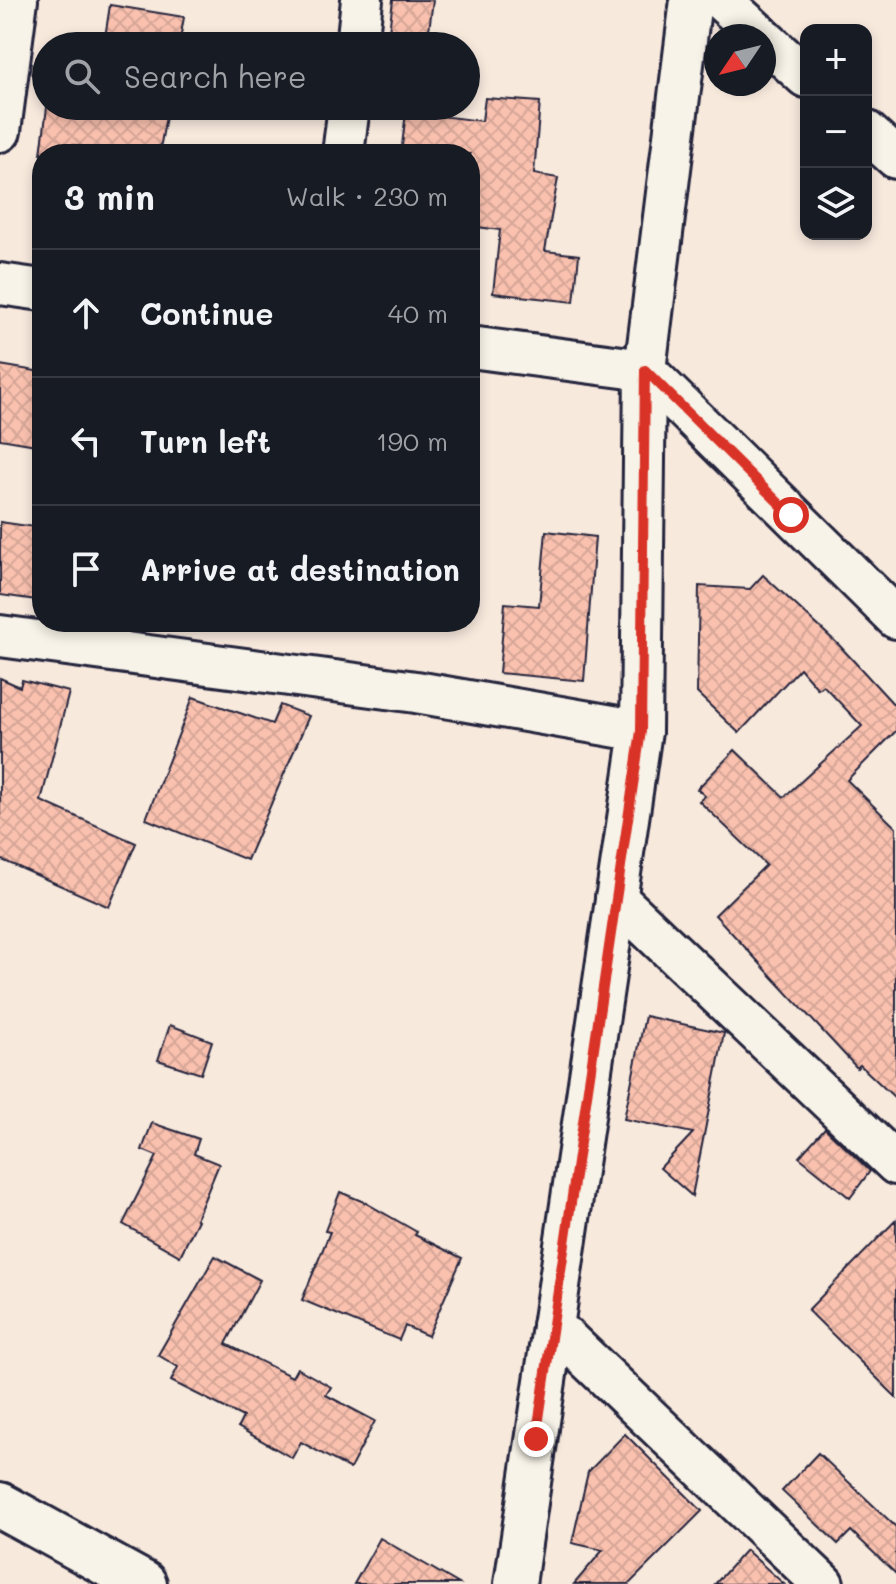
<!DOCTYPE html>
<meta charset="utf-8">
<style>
body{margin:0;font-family:Mali,sans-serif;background:#20242c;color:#f1f3f6}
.controls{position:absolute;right:24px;top:24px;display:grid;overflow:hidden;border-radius:16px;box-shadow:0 4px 12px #0003}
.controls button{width:72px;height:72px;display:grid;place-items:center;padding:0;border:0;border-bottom:2px solid #363941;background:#171b24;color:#f1f3f6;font:40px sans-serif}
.compass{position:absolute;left:704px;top:24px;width:72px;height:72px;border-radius:50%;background:#171b24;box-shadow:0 4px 12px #0003;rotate:235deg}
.stop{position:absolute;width:24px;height:24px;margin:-18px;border:6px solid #d93025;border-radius:50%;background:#fff}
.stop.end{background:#d93025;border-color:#fff;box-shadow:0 2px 8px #0008}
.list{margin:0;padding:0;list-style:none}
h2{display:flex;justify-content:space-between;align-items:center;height:104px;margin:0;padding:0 32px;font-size:34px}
h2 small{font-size:26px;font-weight:400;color:#9ea1a6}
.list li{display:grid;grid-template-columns:52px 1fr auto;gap:24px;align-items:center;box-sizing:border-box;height:128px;padding:0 32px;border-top:2px solid #363941}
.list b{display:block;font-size:30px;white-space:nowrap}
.list em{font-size:26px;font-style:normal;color:#9ea1a6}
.icon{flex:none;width:44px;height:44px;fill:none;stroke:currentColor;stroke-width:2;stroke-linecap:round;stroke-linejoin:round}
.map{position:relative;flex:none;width:896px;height:1584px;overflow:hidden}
.search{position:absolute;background:#171b24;box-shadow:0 4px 12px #0003;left:32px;top:32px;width:448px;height:88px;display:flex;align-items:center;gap:20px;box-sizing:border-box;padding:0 28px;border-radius:44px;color:#9ea1a6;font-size:30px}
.panel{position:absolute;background:#171b24;box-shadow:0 4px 12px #0003;left:32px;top:144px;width:448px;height:488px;border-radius:32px}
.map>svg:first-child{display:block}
</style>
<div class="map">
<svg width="896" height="1584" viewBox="0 0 896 1584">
<defs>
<pattern id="building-cross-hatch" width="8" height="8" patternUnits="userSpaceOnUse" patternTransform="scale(2)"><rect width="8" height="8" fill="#fac1af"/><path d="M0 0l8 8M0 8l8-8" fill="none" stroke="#d6a697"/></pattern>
</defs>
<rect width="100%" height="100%" fill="#f8e9dd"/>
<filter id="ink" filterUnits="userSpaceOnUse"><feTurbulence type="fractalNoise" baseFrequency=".0125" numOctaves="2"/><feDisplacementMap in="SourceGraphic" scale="16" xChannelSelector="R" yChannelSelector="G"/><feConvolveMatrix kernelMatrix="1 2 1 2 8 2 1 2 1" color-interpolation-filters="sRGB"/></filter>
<g filter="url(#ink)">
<g fill="url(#building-cross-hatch)" stroke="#22223b" stroke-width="2">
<path d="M393 0H433L427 45 388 39Z"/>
<path d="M110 5 184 17 179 46 104 44Z"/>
<path d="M485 98 540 102 534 174 558 178 545 251 579 255 574 302 493 293 500 230 470 226V154H401L406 112 482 121Z"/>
<path d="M98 106H168L159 154H119L73 145 72 154H41L47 107 97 113Z"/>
<path d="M0 365 42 372V446L0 439Z"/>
<path d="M0 522 42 528 37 600 0 595Z"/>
<path d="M546 531 595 537 584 681 499 673 505 603 539 606Z"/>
<path d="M763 575 839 645 896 707V731L847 780 896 828V1099L860 1065 857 1068 715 915 766 865 699 801 705 796 697 789 735 750 784 797 862 726 823 685 818 689 800 668 739 733 697 693 699 586 750 589Z"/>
<path d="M0 678 20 687 22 680 69 692 41 801 136 843 109 907 0 859Z"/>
<path d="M193 697 272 724 280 705 309 716 247 860 146 819Z"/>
<path d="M645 1016 724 1033 692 1196 660 1168 693 1133 624 1119Z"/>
<path d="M170 1025 212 1041 201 1074 158 1060Z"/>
<path d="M152 1123 199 1139 194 1154 219 1164 196 1219 198 1220 180 1256 123 1224 157 1156 142 1150Z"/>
<path d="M825 1128 870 1171 850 1198 799 1157Z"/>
<path d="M340 1192 364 1202 417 1232 415 1235 462 1258 428 1336 405 1326 399 1340 302 1300 330 1232 325 1231Z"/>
<path d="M896 1220V1397L808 1310Z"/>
<path d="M215 1256 260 1280 226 1344 292 1377 297 1368 331 1387 326 1395 375 1421 350 1469 301 1442 292 1458 238 1427 243 1417 171 1381 178 1367 158 1355Z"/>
<path d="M625 1434 702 1511 629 1584H574L603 1550 572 1543 588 1472Z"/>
<path d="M818 1453 896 1527V1574L851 1531 838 1544 782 1491Z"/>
<path d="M380 1538 459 1584H354Z"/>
<path d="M746 1550 784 1584H715Z"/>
</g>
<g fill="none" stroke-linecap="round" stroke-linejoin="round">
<g stroke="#22223b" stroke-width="46">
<g id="minor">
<path d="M721 0 761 36"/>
<path d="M764 39 806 77"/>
<path d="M357 46 362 0"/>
<path d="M0 131 17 0"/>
<path d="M866 131 896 158"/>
<path d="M343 154 349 106"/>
<path d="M0 284 42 290"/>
<path d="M470 347 645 370 896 618"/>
<path d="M0 636 416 692 641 731"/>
<path d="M616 898 896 1164"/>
<path d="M553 1326 823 1584"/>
<path d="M515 1584 641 731 645 370 691 0"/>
</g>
</g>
<g stroke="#22223b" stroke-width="50">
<path id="tertiary" d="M0 1505 144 1584"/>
</g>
<use href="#minor" stroke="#f7f3e8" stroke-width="40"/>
<use href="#tertiary" stroke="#f7f3e8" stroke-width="44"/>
</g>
</g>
<g fill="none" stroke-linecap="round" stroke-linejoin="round" filter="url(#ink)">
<path stroke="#d93025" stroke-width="10" d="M536 1439 641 731 645 370 791 515"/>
</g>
</svg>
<div class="controls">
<button>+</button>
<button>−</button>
<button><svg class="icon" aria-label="layers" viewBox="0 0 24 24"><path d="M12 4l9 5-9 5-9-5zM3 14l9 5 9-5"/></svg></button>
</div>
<svg class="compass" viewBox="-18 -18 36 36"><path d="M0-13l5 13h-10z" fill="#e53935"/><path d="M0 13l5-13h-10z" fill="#9ea1a6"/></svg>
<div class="stop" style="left:791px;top:515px"></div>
<div class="stop end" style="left:536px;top:1439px"></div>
<div class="search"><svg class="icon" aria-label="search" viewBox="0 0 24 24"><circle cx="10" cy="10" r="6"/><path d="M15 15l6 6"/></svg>Search here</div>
<section class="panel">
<h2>3 min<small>Walk · 230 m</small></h2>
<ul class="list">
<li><svg class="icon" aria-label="ahead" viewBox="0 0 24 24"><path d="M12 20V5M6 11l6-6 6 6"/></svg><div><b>Continue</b></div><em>40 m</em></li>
<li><svg class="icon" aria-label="left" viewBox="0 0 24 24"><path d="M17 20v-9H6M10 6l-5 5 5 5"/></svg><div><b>Turn left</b></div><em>190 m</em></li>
<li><svg class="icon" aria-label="arrive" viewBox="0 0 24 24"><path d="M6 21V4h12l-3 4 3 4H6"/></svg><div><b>Arrive at destination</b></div></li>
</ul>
</section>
</div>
